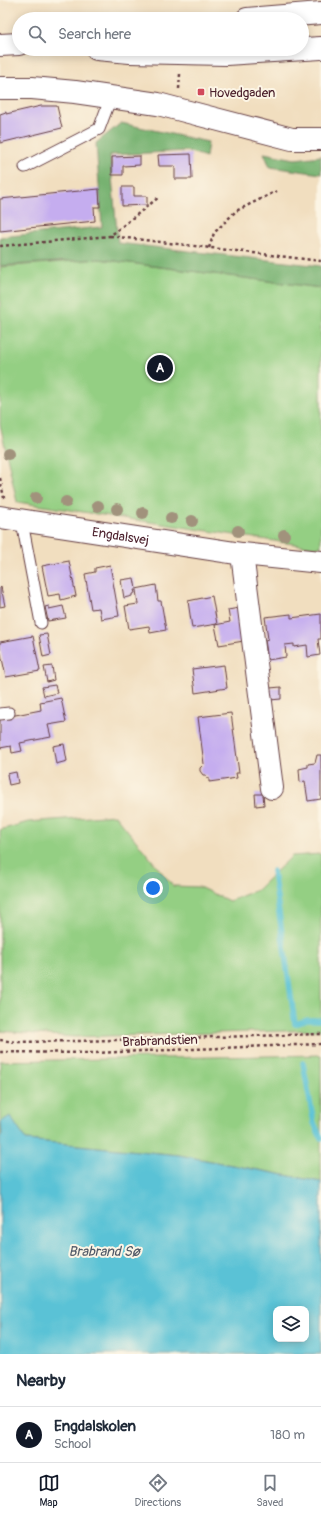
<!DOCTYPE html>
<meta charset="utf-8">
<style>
body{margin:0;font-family:Pangolin,sans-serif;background:#f6f6f7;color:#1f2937}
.controls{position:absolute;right:12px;bottom:12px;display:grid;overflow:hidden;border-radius:8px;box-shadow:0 2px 10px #0003}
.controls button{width:36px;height:36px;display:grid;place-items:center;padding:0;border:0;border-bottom:1px solid #e0e1e3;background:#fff;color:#1f2937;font:20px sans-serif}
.you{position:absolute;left:153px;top:888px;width:14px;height:14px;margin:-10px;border:3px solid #fff;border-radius:50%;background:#1a73e8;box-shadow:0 0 0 6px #1a73e833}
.badge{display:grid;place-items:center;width:26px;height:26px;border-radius:50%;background:#111827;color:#fff;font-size:13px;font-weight:700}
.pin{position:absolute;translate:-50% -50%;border:2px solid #fff;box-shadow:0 1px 4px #0006}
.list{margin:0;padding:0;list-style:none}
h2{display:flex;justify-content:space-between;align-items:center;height:52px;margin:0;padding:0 16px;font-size:17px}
h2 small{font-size:13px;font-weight:400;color:#747a83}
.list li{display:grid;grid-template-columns:26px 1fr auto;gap:12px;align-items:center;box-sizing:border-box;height:56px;padding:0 16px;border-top:1px solid #e0e1e3}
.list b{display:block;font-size:15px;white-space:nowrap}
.list p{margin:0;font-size:13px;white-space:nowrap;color:#747a83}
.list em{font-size:13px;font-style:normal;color:#747a83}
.icon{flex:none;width:22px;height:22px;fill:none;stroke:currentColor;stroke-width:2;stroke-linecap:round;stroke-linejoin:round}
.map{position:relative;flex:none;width:321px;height:1354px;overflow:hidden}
.search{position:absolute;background:#fff;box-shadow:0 2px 10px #0003;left:12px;right:12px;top:12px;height:44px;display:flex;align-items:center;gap:10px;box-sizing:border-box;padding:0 14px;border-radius:22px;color:#747a83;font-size:15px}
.sheet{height:108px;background:#fff}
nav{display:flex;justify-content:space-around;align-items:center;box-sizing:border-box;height:56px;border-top:1px solid #e0e1e3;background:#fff;font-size:11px;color:#747a83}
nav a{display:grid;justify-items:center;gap:2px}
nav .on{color:#111827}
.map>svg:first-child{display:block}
</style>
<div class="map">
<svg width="321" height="1354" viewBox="0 0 321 1354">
<rect width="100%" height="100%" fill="#fcf5e5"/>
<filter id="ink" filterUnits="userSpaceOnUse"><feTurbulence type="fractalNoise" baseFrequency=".025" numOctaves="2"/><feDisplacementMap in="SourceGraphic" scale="8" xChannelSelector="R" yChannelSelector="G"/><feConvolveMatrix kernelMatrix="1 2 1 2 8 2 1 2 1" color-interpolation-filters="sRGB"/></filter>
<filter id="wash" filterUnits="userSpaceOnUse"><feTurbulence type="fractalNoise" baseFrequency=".012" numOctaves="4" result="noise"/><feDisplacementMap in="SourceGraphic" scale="16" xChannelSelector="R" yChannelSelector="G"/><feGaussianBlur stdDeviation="0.9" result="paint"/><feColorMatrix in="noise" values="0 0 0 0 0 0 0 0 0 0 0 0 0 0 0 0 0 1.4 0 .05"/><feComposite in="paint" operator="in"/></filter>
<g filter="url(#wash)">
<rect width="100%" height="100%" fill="#f1debf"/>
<g fill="#94cf83" stroke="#6f7757">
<path d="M99 259 321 288V547H314L17 502 0 424V267Z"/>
<path d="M115 815 173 886 199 887 229 901 257 890 292 856 321 854V1030L74 1037 0 1031V830L28 822Z"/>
<path d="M321 1055V1182L179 1155 26 1140 1 1122 2 1134 0 1137V1061Z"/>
</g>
<g fill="#77b271" stroke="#60684e">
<path d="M121 123 208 142 206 157 187 151 110 155 118 243 321 266V288L99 259 0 266V237L102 227 96 143Z"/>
<path d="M264 153 295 159 321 156V174L270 167Z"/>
</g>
<path fill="#5ac2d6" stroke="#527080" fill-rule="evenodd" d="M10 1116 26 1140 179 1155 321 1182V1354H0V1137L2 1134 1 1122ZM276 1309H306V1339H276Z"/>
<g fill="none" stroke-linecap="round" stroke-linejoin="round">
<g stroke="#5ac2d6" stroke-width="5.5">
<path d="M273 871 295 1024 307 1020H321"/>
<path d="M303 1063 314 1123 321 1138"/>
</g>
</g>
<g id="blocks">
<g fill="#c5adef">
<path d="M41 106H57L62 128 0 143V114L6 112V114Z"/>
<path d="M191 154 192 179H175V166H159L158 155Z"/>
<path d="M140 156V165L123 166V175H112V157Z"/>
<path d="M122 187H134V196H147V205L122 206Z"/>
<path d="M99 189 100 207H94L95 221 0 231V199Z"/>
<path d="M69 561 76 596 61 600 60 594 48 596 42 566Z"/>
<path d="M110 565 119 616 101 619 99 608 91 609 85 574 95 572V568Z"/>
<path d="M134 578 136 589 156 585 158 601H161L166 630 150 633 149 626 129 629 125 606 138 604 136 590H134L135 593 132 594V596L124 598 121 580Z"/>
<path d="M1 587 5 606 0 607V588Z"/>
<path d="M212 596 217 624 192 628 188 601Z"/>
<path d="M49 606V609L63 606 66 618 48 621 45 607Z"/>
<path d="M239 608 244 641 219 645 215 625 230 622 228 610Z"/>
<path d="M291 614V618L321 614V639H318L320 655 308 657 307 645 294 647V644L285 645 286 657 268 660 265 640 268 639 265 617Z"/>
<path d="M47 634 51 655 43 657 39 635Z"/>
<path d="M33 636 40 671 6 677 0 649V642Z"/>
<path d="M224 665 227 688 195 693 192 669Z"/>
<path d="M52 666 54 680 47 682 44 667Z"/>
<path d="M55 685 57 693 44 696 42 687Z"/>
<path d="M281 687V699L270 700V688Z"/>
<path d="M61 698 66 722 48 725 51 737 20 743 22 751 12 753 11 746 0 748V718L41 710 40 702Z"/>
<path d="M231 713 239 773H236L237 778 209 782V778H207L206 775H203L200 771V768L204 764 198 717Z"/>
<path d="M64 744 67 761 56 764 53 746Z"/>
<path d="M317 755H321V799L308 801 305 781 300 782 299 769 308 767V764L315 763Z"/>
<path d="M16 772 18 783 9 785 7 774Z"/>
<path d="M255 794H263L264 805 256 806Z"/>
</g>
</g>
</g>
<g filter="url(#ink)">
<use href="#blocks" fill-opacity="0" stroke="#633c41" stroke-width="1"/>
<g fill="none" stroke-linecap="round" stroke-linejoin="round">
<g stroke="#633c41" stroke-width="13">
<g id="service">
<path d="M25 167 99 129 111 97"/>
<path d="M22 522 41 623"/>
<path d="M0 714 9 713"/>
</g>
</g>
<g stroke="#633c41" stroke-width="24">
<g id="minor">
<path d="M0 88H32L75 92 158 104 292 139H321"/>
<path id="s1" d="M0 517 242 554 321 562"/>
<path d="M242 554 272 788"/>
</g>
</g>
<g stroke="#633c41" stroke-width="24">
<g id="secondary">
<path d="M247 19 321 13"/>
<path d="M0 45 19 44"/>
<path d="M97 49 130 52 226 54 321 48"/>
</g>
</g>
<g stroke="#633c41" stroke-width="2.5" stroke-dasharray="3 3" stroke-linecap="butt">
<path d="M179 89 180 74"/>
<path d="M110 236 321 261"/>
<path d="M0 246 110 236 159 197"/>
<path d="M209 248 214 233 236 211 277 191"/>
<path d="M0 478 4 498"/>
<path d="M0 1040 16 1042 78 1041 321 1034"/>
<path d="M0 1052 93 1053 321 1044"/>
</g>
<use href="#service" stroke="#fff" stroke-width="11"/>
<use href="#minor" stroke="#fff" stroke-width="22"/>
<use href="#secondary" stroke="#fff" stroke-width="22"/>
</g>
<g fill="#a1927c">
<circle cx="8" cy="454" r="6"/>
<circle cx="36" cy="498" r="6"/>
<circle cx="66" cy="502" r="6"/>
<circle cx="98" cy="506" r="6"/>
<circle cx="117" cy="509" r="6"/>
<circle cx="143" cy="513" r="6"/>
<circle cx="171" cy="518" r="6"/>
<circle cx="192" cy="521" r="6"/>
<circle cx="238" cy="531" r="6"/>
<circle cx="284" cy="535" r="6"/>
</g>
</g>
<rect fill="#d1495b" stroke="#fcf5e5" stroke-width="1.5" x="197" y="88" width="8" height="8" rx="2"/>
<g text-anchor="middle" stroke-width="4" stroke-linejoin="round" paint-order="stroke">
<g font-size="13" fill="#4a1f2b" stroke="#fcf5e5" text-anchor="start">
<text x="209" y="97">Hovedgaden</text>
</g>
<g font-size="13" fill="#4a1f2b" stroke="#fcf5e5">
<text dy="5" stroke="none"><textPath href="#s1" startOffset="122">Engdalsvej</textPath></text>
<text transform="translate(160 1040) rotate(-2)" y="5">Brabrandstien</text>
</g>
<g font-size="14" font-style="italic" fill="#505867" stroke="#fcf5e5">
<text x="104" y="1256">Brabrand Sø</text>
</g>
</g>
</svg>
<div class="controls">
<button><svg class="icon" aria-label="layers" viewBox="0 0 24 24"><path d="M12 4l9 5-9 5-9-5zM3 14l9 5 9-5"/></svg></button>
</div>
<div class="you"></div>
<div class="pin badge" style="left:160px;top:368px">A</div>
<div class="search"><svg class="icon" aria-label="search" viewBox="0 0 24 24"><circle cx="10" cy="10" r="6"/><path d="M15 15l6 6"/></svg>Search here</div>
</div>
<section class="sheet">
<h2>Nearby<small></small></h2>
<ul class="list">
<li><span class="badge">A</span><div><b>Engdalskolen</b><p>School</p></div><em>180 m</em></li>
</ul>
</section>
<nav>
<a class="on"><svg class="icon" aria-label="map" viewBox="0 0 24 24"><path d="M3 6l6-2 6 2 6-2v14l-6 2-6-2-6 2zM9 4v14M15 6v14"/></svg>Map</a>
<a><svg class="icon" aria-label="directions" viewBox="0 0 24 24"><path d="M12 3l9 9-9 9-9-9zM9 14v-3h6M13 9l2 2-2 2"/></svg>Directions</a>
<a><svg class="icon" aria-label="saved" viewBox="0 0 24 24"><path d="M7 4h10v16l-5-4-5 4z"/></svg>Saved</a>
</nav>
